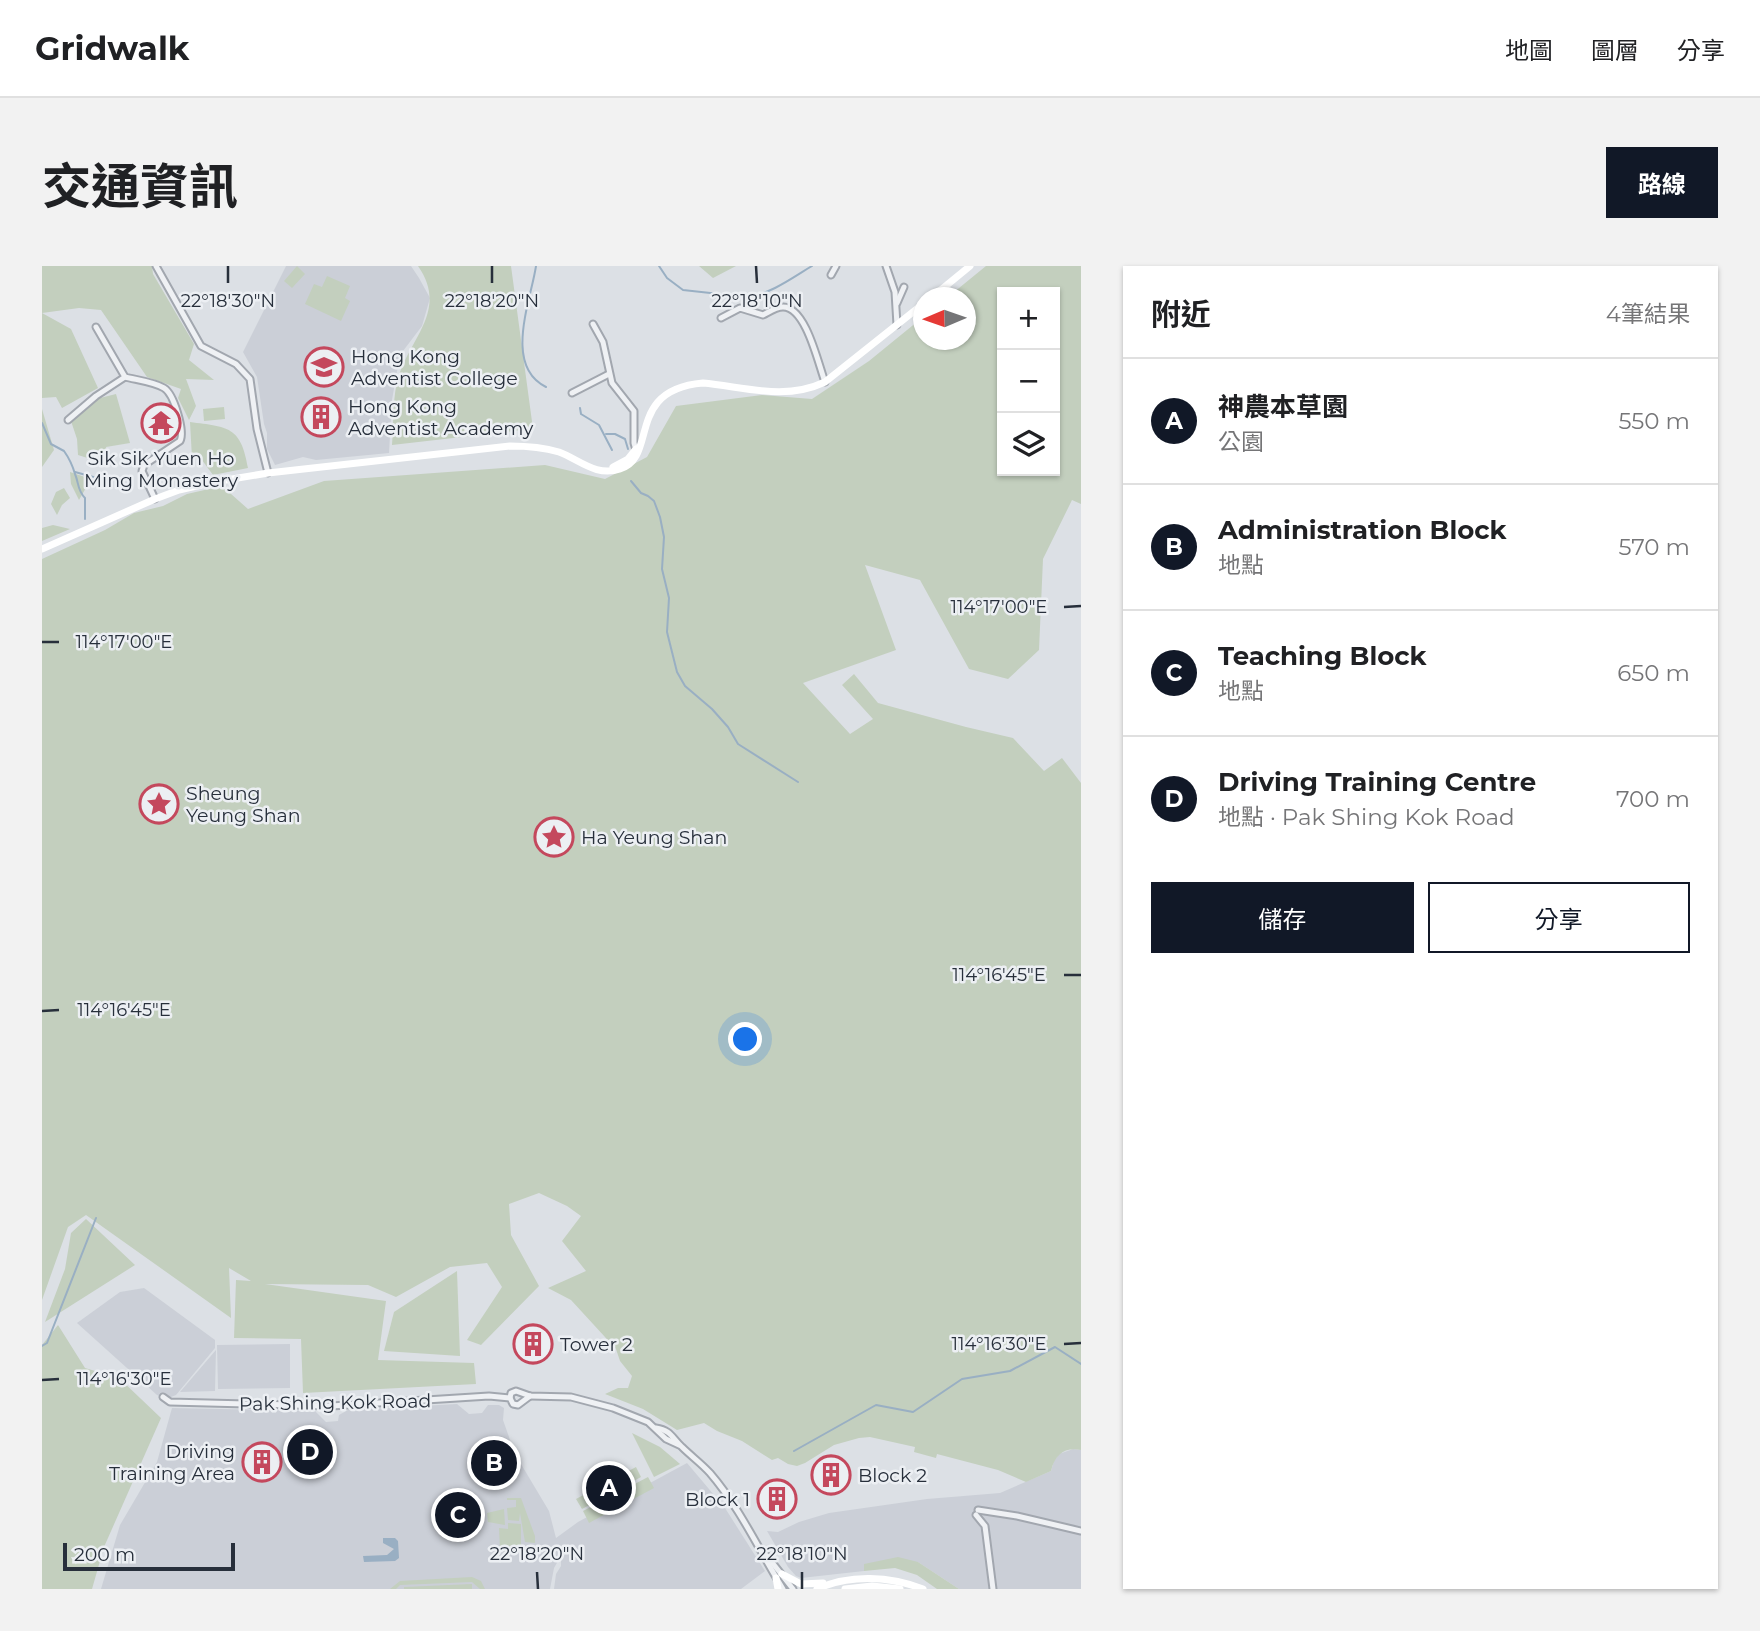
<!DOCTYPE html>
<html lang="zh-TW">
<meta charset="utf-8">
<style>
body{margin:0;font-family:Montserrat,"Noto Sans TC",sans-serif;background:#f2f2f2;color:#202124}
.controls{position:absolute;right:21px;top:21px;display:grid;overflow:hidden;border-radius:0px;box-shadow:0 2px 5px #0004}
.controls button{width:63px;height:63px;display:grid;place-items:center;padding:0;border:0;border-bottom:2px solid #e0e0e0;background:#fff;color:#202124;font:35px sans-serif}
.compass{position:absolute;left:871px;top:21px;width:63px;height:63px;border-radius:50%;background:#fff;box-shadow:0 2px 5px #0004;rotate:268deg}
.scale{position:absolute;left:21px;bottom:18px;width:172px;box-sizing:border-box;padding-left:7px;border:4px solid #272f3b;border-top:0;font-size:19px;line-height:24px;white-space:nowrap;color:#272f3b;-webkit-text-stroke:5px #eceff3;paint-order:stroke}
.you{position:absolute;left:704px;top:774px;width:24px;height:24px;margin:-18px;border:5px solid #fff;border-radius:50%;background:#1a73e8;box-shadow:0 0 0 10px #1a73e833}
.badge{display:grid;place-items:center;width:46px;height:46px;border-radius:50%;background:#111827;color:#fff;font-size:23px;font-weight:700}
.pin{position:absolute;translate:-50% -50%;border:4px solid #fff;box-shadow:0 2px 7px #0006}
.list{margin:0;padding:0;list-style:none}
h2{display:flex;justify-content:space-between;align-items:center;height:91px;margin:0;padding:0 28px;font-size:30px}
h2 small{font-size:23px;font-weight:400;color:#757577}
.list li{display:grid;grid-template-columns:46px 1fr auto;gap:21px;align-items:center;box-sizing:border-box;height:126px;padding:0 28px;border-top:2px solid #e0e0e0}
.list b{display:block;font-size:26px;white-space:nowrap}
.list p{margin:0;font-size:23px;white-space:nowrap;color:#757577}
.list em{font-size:23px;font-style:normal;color:#757577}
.actions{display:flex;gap:14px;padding:21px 28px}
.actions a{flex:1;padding:16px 0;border:2px solid #111827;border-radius:0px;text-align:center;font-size:24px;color:#111827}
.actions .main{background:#111827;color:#fff}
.icon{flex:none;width:38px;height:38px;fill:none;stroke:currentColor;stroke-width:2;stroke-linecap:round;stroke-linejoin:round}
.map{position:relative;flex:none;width:1039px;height:1323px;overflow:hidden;border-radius:0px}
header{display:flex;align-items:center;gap:42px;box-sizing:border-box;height:98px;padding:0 35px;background:#fff;border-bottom:2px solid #e0e0e0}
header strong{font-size:33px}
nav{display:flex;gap:38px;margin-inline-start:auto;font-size:24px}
.intro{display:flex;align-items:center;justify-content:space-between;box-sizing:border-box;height:168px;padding:0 42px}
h1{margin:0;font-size:49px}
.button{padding:18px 32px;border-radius:0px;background:#111827;color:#fff;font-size:24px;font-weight:700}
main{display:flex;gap:42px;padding:0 42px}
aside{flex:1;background:#fff;border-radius:0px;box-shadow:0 2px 5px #0004}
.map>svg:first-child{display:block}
</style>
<header>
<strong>Gridwalk</strong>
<nav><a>地圖</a><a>圖層</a><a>分享</a></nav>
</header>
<div class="intro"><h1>交通資訊</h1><a class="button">路線</a></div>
<main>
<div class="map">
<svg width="1039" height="1323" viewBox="0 0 1039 1323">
<rect width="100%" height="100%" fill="#dce0e5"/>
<g fill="#cbcfd7">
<path d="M244 0H369L377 12 388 32 380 60 361 85 355 105 350 134 347 187 274 194 261 191 233 199 225 183V167L222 158 215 111 201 86Z"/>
<path d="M102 1022 173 1074V1082L134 1129 124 1133 115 1129 35 1057 78 1026Z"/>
<path d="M248 1078V1122L176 1123 175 1079Z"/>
<path d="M174 1084 173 1125 138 1126Z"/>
<path d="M415 1138 427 1148 440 1147 446 1139H457L462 1142 461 1154 473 1188 507 1245 514 1272 536 1256 645 1197 683 1242 723 1305 699 1323H512L514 1308 519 1300V1287L516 1278V1295L512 1302 508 1323H59L78 1259 115 1196 130 1142 273 1145 284 1156 296 1155 297 1149 306 1144Z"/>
<path d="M1031 1183 1039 1184V1323H917L876 1296 822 1298V1305L759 1312 754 1310 746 1301 725 1265 736 1266 757 1256 787 1247 885 1233 958 1227 1009 1205 1012 1195 1017 1188Z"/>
</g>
<g fill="#c3cfbe" fill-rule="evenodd">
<path d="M0 0H110L111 8 152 78 147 94 172 114 144 113 154 140 147 154 136 132 139 123 105 111 59 44 37 42 0 47Z"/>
<path d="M255 0 263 8 250 22 242 15Z"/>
<path d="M376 0H469L491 163 350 179C352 157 350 130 357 109 370 70 406 43 376 0Z"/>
<path d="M657 0H694L671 12Z"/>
<path d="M944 0H1039V238L1030 234 1001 293 997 384 966 413 927 403 878 314 823 299 854 384 761 417 808 468 831 453 800 419 812 408 836 437 924 461 971 472 1002 505 1020 492 1039 517V1184C1023 1181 1013 1188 1009 1205L984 1216 956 1204 895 1188 894 1192 872 1186 873 1181 828 1171 817 1172 792 1179 763 1197 755 1200 746 1198 736 1192 730 1194 700 1175 675 1165 662 1157 635 1164 601 1143 563 1128 576 1122H586L590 1110 578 1095 574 1083 529 1034 506 1022 544 1005 520 975 539 950 525 940 497 927 467 938 469 969 497 1020 439 1079 425 1074 460 1021 445 997 408 1001 354 1031 326 1019 223 1018 344 1035 336 1094 432 1097 434 1118 261 1127 259 1073 192 1072 194 1014 209 1015 187 1002 189 1052 44 949 26 961 0 1034V293L63 264 92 247 121 240 145 228 180 220 206 243 282 215 503 199 563 213 605 191 634 140 720 129 770 133 827 95 881 51V74H923V32L906 31ZM960 26H1013V205H960Z"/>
<path d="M285 10 308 20 303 32 308 35 299 55 263 38 272 18 280 21Z"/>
<path d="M0 47 29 63 56 122 20 142 14 131 0 132Z"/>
<path d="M74 128 88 177 64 181 67 199 36 189 35 173 28 152 46 135Z"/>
<path d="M182 141 183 153 162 155 161 143Z"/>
<path d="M0 143 12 184 0 201Z"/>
<path d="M148 156C186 161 199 160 206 202L171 209 160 194 150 192Z"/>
<path d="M28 206 49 213 37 234 29 218Z"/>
<path d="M22 222 28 232 20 239 15 249 9 238 14 226Z"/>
<path d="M11 259 28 263 0 275V262Z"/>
<path d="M44 953 93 999 3 1056 23 1003 29 967Z"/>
<path d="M415 1005 418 1090 342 1085 352 1046Z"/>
<path d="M16 1059 43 1102 77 1112 119 1152 62 1281 50 1323H0V1079Z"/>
<path d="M590 1167 618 1181 638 1198 612 1211Z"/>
<path d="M594 1201 599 1211 540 1243 534 1233Z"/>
<path d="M606 1211 612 1222 547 1257 541 1245Z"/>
<path d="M465 1232H479L493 1270V1277L483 1276 478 1247 477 1255 466 1254 465 1242 474 1241V1234H465Z"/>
<path d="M462 1243 463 1259 446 1256 445 1247Z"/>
<path d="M466 1257 479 1258V1286L458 1285 457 1262 466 1263Z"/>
<path d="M856 1291 876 1296 917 1323H895L875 1309 853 1302 822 1305V1298Z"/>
<path d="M430 1311 439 1315 443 1323H438L430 1316 358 1319 354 1323H348L358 1315Z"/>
<path d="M430 1318V1323H362V1321Z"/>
</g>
<path fill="#99afc3" d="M341 1272H353L356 1275 357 1292 353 1295 322 1296 321 1290 345 1289 352 1283 341 1277Z"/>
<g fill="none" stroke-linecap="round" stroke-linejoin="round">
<g stroke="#99afc3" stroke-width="2">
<path d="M494 0C489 34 461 100 504 121"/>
<path d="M617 0 625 12 641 24 705 31C729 28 750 12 770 0"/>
<path d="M538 142 539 148 557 159 570 184"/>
<path d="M0 157 9 178 22 185C27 192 31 201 33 208 37 217 35 224 43 232V253"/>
<path d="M564 168H573L583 173 586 183"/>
<path d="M33 206 55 212"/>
<path d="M589 215 599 227 606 230 612 235 618 251 622 271 620 303 627 332 625 366 635 406 643 420 670 443 686 461 696 478 756 516"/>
<path d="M0 1080 5 1077 54 952"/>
<path d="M752 1185 834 1139 871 1146 920 1113 968 1105 1013 1081 1039 1098"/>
</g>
<g stroke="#a2a7af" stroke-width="9">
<g id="minor">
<path d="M114 0 159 80 194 98 208 113 215 163 226 207"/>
<path d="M844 0 853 26 855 59"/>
<path d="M789 9 794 0"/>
<path d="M855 37 862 21"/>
<path d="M679 52 698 42 721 49C727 46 734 41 741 41 764 41 776 97 783 116"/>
<path d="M551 58 561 76 570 117 592 145V177L594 184"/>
<path d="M54 61 83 111C95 114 112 116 122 122 132 128 143 165 138 175L102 199 100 205 113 233"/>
<path d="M530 127 567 108"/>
<path d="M26 154 54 130 83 111"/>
<path d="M121 1131 128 1136 289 1140 447 1130 468 1132 471 1138 476 1139 488 1130"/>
<path d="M468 1132 469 1127 474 1125 488 1130 529 1131 571 1142 606 1156 624 1173 637 1179"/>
<path d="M614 1162C629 1164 630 1172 640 1181 649 1190 659 1197 668 1207 698 1242 717 1284 741 1323"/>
<path d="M936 1244 975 1250 1039 1265"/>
<path d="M934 1249 943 1260 951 1323"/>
<path d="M725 1290 751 1323"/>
</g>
</g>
<use href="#minor" stroke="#eff1f4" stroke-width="5"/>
<g stroke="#fff" stroke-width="7">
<path d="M889 32 928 0"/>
<path d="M571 201 586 193 594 183"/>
<path d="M0 283 113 233 137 224 172 216 226 207 468 180C486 180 500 181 517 186 538 194 554 211 578 203 617 191 582 124 661 117 703 121 743 135 783 116L881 38"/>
<path d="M740 1308 759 1318 781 1317"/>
<path d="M734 1312 736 1323"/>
<path d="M775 1323C808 1308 848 1310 881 1323"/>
<path d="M803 1323 830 1320 858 1323"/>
</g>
</g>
<path fill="none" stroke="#272f3b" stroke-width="2.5" d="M186 0V17M450 0V17M714 0 715 17M1022 341 1039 340M0 376H17M1022 709H1039M0 745 17 744M1022 1078 1039 1077M0 1114 17 1113M495 1306 496 1323M760 1306V1323"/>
<defs>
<g id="university-ring" transform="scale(2.0125)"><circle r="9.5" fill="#eceff3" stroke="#c4485d" stroke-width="1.5"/><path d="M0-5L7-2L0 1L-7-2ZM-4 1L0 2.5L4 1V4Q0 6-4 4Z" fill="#c4485d"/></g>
<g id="building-ring" transform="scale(2.0125)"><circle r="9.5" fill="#eceff3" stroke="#c4485d" stroke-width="1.5"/><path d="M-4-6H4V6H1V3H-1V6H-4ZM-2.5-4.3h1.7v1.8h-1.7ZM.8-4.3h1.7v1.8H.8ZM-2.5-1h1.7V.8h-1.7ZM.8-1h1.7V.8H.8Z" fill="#c4485d"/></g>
<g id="temple-ring" transform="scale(2.0125)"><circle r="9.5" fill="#eceff3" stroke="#c4485d" stroke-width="1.5"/><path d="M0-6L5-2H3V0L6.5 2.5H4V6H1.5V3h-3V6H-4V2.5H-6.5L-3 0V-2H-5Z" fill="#c4485d"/></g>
<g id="sight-ring" transform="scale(2.0125)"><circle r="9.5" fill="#eceff3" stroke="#c4485d" stroke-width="1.5"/><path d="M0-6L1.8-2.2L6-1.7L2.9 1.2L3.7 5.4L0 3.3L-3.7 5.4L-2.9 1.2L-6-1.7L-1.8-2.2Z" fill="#c4485d"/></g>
</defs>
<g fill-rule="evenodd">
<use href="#university-ring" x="282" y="101"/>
<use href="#building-ring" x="279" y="151"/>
<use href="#temple-ring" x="119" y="157"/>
<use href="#sight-ring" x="117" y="538"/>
<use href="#sight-ring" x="512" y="571"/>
<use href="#building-ring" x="491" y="1078"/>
<use href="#building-ring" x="220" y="1196"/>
<use href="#building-ring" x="789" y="1209"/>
<use href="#building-ring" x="735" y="1233"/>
</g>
<g text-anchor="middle" stroke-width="5" stroke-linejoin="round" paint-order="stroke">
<g font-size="19" fill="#272f3b" stroke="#eceff3" text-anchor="start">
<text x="309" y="97">Hong Kong<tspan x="309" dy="22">Adventist College</tspan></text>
<text x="306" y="147">Hong Kong<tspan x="306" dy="22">Adventist Academy</tspan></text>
<text x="119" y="199" text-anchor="middle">Sik Sik Yuen Ho<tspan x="119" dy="22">Ming Monastery</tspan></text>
<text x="144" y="534">Sheung<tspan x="144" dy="22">Yeung Shan</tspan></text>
<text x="539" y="578">Ha Yeung Shan</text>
<text x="518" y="1085">Tower 2</text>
<text x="193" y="1192" text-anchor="end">Driving<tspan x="193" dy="22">Training Area</tspan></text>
<text x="816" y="1216">Block 2</text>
<text x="708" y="1240" text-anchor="end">Block 1</text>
</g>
<g font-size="19" fill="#272f3b" stroke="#eceff3">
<text transform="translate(293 1136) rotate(-1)" y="7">Pak Shing Kok Road</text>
</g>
</g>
<g font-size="18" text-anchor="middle" fill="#272f3b" stroke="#eceff3" stroke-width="5" stroke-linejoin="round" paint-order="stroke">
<text x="186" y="41">22°18'30"N</text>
<text x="450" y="41">22°18'20"N</text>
<text x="715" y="41">22°18'10"N</text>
<text x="957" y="347">114°17'00"E</text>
<text x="82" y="382">114°17'00"E</text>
<text x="957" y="715">114°16'45"E</text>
<text x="82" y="750">114°16'45"E</text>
<text x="957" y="1084">114°16'30"E</text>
<text x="82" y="1119">114°16'30"E</text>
<text x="495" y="1294">22°18'20"N</text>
<text x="760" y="1294">22°18'10"N</text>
</g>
</svg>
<div class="controls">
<button>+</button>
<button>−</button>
<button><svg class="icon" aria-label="layers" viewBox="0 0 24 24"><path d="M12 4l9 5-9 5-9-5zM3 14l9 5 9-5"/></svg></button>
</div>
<svg class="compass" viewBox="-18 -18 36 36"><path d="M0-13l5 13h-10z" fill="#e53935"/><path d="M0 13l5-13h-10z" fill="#757577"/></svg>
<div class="scale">200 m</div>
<div class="you"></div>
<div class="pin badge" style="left:567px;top:1222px">A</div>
<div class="pin badge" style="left:452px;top:1197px">B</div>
<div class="pin badge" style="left:416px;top:1249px">C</div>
<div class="pin badge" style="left:268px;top:1186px">D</div>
</div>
<aside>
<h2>附近<small>4筆結果</small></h2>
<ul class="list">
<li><span class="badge">A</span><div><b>神農本草園</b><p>公園</p></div><em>550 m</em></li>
<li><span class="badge">B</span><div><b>Administration Block</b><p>地點</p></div><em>570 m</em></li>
<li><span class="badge">C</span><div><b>Teaching Block</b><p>地點</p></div><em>650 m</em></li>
<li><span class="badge">D</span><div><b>Driving Training Centre</b><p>地點 · Pak Shing Kok Road</p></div><em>700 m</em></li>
</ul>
<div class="actions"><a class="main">儲存</a><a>分享</a></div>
</aside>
</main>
